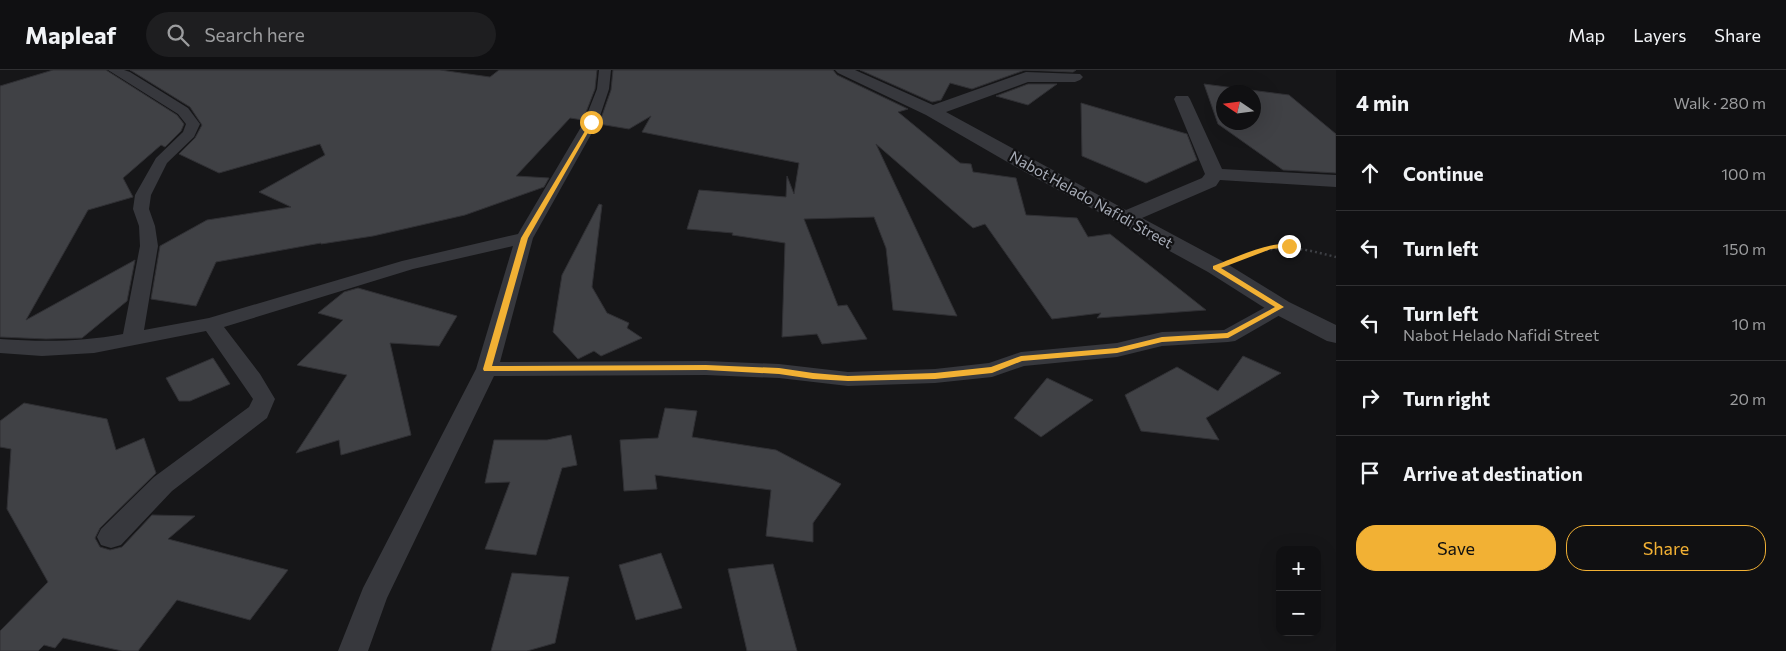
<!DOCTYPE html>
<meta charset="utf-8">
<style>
body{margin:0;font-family:Commissioner,sans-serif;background:#1e1e20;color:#f1f3f6}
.controls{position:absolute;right:15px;bottom:15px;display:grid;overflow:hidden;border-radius:10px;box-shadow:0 5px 20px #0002}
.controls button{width:45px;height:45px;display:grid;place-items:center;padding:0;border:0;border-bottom:1px solid #303032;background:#101012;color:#f1f3f6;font:25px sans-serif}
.compass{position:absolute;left:1216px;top:15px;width:45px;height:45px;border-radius:50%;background:#101012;box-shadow:0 5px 20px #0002;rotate:283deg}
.stop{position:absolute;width:15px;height:15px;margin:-11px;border:4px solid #f2b134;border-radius:50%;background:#fff}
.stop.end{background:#f2b134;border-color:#fff;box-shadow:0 1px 5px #0008}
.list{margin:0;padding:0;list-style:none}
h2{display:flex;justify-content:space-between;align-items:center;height:65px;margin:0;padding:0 20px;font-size:21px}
h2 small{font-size:16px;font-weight:400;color:#9c9d9f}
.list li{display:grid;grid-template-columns:32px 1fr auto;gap:15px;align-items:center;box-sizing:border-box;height:75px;padding:0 20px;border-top:1px solid #303032}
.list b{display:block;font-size:19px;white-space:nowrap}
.list p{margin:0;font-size:16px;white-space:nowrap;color:#9c9d9f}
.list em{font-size:16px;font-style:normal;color:#9c9d9f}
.actions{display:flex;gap:10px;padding:15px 20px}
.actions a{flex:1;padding:11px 0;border:1px solid #f2b134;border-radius:20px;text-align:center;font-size:18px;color:#f2b134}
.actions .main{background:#f2b134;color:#111}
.icon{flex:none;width:28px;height:28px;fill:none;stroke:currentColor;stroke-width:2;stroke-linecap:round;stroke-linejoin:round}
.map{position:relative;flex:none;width:1336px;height:581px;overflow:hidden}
header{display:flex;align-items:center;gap:30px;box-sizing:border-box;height:70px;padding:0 25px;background:#101012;border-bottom:1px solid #303032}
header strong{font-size:24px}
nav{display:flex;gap:28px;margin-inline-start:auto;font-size:18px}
.search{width:350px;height:45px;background:#1e1e20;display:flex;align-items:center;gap:12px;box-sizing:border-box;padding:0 18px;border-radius:28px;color:#9c9d9f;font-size:19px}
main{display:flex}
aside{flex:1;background:#101012}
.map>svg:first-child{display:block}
</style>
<header>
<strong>Mapleaf</strong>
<div class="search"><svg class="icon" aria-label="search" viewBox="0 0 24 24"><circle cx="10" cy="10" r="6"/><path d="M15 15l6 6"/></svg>Search here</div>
<nav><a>Map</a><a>Layers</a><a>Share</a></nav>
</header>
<main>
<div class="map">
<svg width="1336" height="581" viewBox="0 0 1336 581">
<rect width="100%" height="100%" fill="#161618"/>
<g fill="#404145" stroke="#303034" fill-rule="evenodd">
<path d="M53 0H106L177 45 184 54 181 61 165 77 161 75 123 108 133 127 88 140 26 250 135 190 127 231 82 268 46 269 0 267V16Z"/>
<path d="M130 0H440L490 7 499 0H597L595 19 583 50 570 48 516 106 549 108 544 117 465 145 373 166 321 174V173L216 192 196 236 151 229 160 176 207 150 291 137 259 122 325 85 320 74 219 103 179 84 195 68 202 55 190 37Z"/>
<path d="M613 0H833L837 5 908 39 898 42 960 93 971 94 973 102 1016 108 1026 145 1077 148 1088 167 1110 164 1206 240 1097 248 1101 243 1052 249 985 154 973 158 876 74 957 246 893 240 886 178 874 147 804 149 838 236 847 235 867 269 822 274 817 264 782 267 785 173 732 165 733 163 687 159 699 120 786 127 787 106 794 124 799 93 642 62 651 46 629 59 599 54 611 20Z"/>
<path d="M860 0H1076L1073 2 1025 0 972 19 950 13 941 30 932 32Z"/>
<path d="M1028 14H1057L1028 35 996 26Z"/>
<path d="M1204 14 1289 25 1336 64V103L1283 100 1218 54ZM1224 22H1254V52H1224Z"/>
<path d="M1081 33 1187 64 1197 90 1146 113 1082 86Z"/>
<path d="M599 134 602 135 592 217 607 243 629 253 627 258 642 268 601 286 594 281 578 289 553 262 562 205Z"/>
<path d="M358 218 457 246 439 276 390 273 411 365 341 385 339 370 296 383 347 305 297 295 343 250 318 243 344 222Z"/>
<path d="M1243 286 1281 303 1206 348 1219 370 1141 361 1125 325 1177 297 1218 321Z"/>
<path d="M213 288 230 314 190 331H179L166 308Z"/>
<path d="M1047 308 1093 330 1041 367 1014 348Z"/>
<path d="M24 333 107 349 116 380 144 368 156 403 100 458 95 468 100 477 110 480 122 477 152 445 195 446 168 469 288 500 250 550 177 530 138 581H122L63 568 55 578 44 575 38 581H0V561L48 512 7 439 11 379 0 377V351Z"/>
<path d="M665 338 697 341 692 367 776 380 841 414 813 453V472L766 466 771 420 655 405 657 419 624 421 620 370 658 368Z"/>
<path d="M571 365 577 395 562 398 536 485 485 479 510 412 485 413 494 370H547Z"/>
<path d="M661 483 682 538 636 550 619 495Z"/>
<path d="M773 494 797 581H747L728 499Z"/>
<path d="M512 503 569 507 555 573 527 581H491Z"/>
</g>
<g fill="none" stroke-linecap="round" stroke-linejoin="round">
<path stroke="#3d3f44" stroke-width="2.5" stroke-dasharray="2 3" stroke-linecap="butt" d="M1251 184C1284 173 1304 179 1336 187"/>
<path fill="#37383d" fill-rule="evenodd" d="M108 0H124L130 2 188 38 200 54 194 67 167 93 151 125 149 139 155 156 158 176 144 260 209 248 402 191 518 164 584 52 597 19 599 0H611L609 19 598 52 533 168 500 292 706 291 779 294 848 302 935 299 989 293 1021 282 1117 273 1162 262 1224 260 1273 233 1280 231 1287 233 1290 237 1287 241 1235 271 1228 272 1162 276 1117 287 1024 296 992 307 935 313 848 316 779 308 706 305 494 306 387 528 368 581H338L363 518 476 299 513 176 413 199 224 257 260 304 275 329 267 348 172 421 121 475 111 478 101 475 97 467 101 459 154 407 249 337 253 329 206 261 94 283 42 286 0 283V269C42 272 81 272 123 264L140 176 139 156 133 139 135 125 156 88 183 62 186 54 178 44Z"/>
<path fill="#37383d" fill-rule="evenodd" d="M835 0H855L933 35 1026 2 1080 4 1083 7 1080 10 1075 12H1028L946 42 1126 140 1202 108 1205 104 1174 29 1176 26H1188L1190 29 1222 99 1336 105V117L1220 110 1216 116 1142 148 1224 192 1289 232 1336 255V273L1327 271 1271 242 1208 202 1016 97 926 45 838 3Z"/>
</g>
<path fill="#f2b134" d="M591 51 594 52 528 168 492 296 706 295 779 298 813 303 848 306 935 303 991 297 1021 286 1117 278 1162 267 1227 263 1275 237 1213 199V196C1230 190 1278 167 1292 176L1291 177 1271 179 1221 198 1284 237 1228 268 1162 272 1117 283 1022 291 992 303 935 309 848 311 813 309 779 304 706 300 484 301 483 299 521 168Z"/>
<g text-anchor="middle" stroke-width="4.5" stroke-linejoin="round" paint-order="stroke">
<g font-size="15" fill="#a8adb8" stroke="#111113">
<text transform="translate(1091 130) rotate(29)" y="5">Nabot Helado Nafidi Street</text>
</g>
</g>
</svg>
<div class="controls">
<button>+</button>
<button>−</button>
</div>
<svg class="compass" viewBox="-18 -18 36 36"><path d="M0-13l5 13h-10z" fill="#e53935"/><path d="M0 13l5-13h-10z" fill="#9c9d9f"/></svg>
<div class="stop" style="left:591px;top:52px"></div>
<div class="stop end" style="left:1289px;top:176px"></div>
</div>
<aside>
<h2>4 min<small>Walk · 280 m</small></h2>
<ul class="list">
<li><svg class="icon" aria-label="ahead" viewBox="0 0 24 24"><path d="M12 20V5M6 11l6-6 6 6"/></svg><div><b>Continue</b></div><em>100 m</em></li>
<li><svg class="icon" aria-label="left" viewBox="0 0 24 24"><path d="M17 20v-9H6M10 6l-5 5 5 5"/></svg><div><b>Turn left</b></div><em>150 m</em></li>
<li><svg class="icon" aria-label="left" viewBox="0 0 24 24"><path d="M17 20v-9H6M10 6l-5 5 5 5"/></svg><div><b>Turn left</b><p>Nabot Helado Nafidi Street</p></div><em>10 m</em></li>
<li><svg class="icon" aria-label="right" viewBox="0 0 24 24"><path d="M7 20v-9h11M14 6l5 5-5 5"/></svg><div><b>Turn right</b></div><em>20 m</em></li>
<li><svg class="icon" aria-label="arrive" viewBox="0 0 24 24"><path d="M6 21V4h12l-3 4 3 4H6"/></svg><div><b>Arrive at destination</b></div></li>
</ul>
<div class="actions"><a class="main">Save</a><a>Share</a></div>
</aside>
</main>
